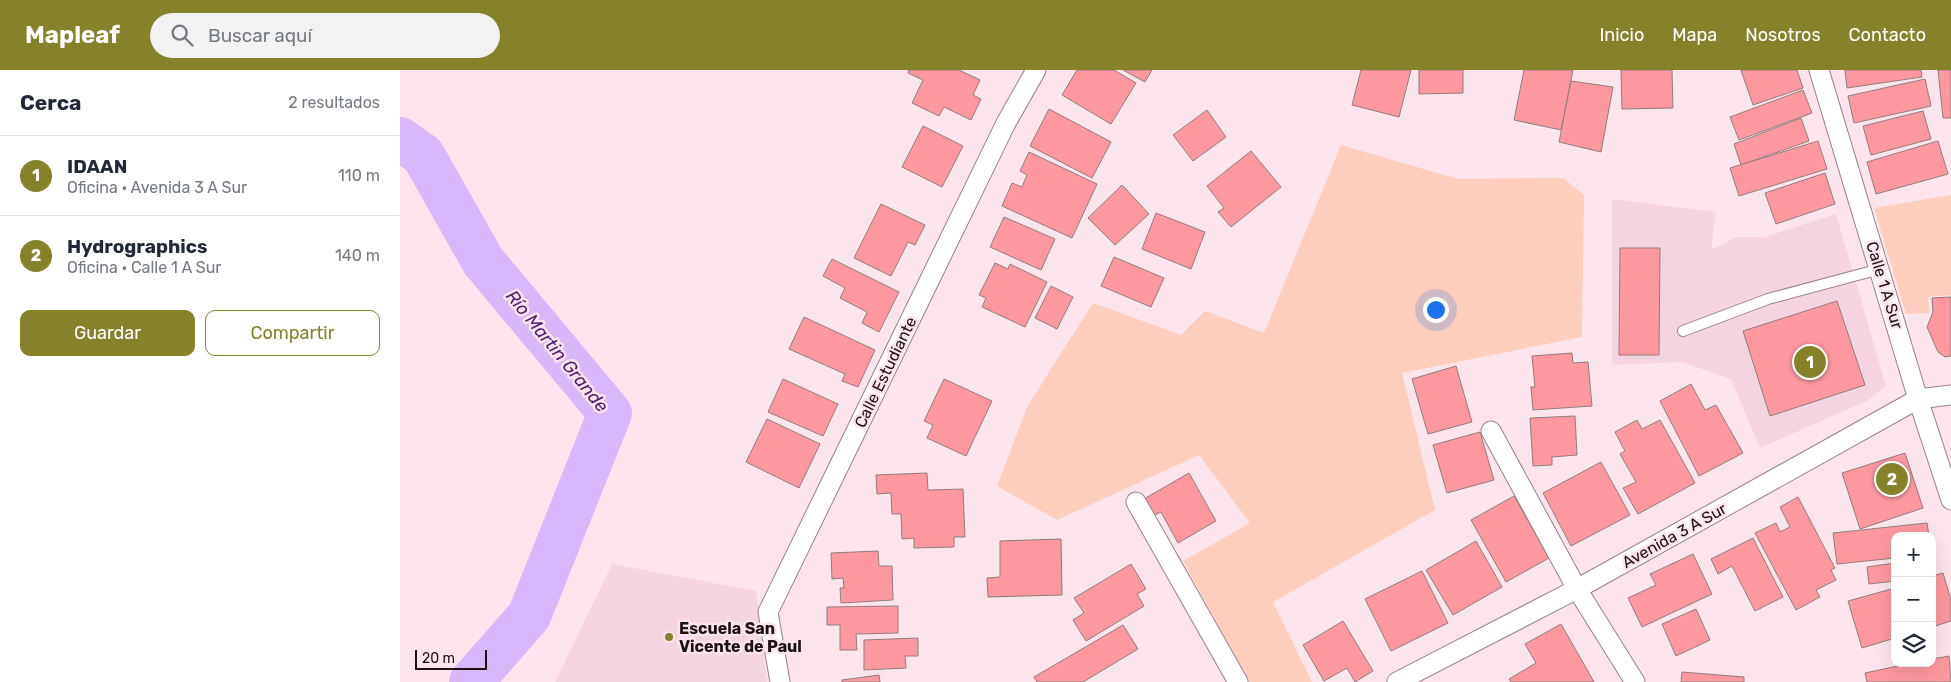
<!DOCTYPE html>
<html lang="es">
<meta charset="utf-8">
<style>
body{margin:0;font-family:Rubik,sans-serif;background:#f2f2f3;color:#1f2937}
.controls{position:absolute;right:15px;bottom:15px;display:grid;overflow:hidden;border-radius:10px;box-shadow:0 5px 20px #0002}
.controls button{width:45px;height:45px;display:grid;place-items:center;padding:0;border:0;border-bottom:1px solid #e0e1e3;background:#fff;color:#1f2937;font:25px sans-serif}
.scale{position:absolute;left:15px;bottom:12px;width:72px;box-sizing:border-box;padding-left:5px;border:2px solid #1b1316;border-top:0;font-size:14px;line-height:18px;white-space:nowrap;color:#1b1316;-webkit-text-stroke:4px #fce4ed;paint-order:stroke}
.you{position:absolute;left:1035px;top:239px;width:18px;height:18px;margin:-12px;border:4px solid #fff;border-radius:50%;background:#1a73e8;box-shadow:0 0 0 8px #1a73e833}
.badge{display:grid;place-items:center;width:32px;height:32px;border-radius:50%;background:#85822a;color:#fff;font-size:16px;font-weight:700}
.pin{position:absolute;translate:-50% -50%;border:2px solid #fff;box-shadow:0 1px 5px #0006}
.list{margin:0;padding:0;list-style:none}
h2{display:flex;justify-content:space-between;align-items:center;height:65px;margin:0;padding:0 20px;font-size:21px}
h2 small{font-size:16px;font-weight:400;color:#747a83}
.list li{display:grid;grid-template-columns:32px 1fr auto;gap:15px;align-items:center;box-sizing:border-box;height:80px;padding:0 20px;border-top:1px solid #e0e1e3}
.list b{display:block;font-size:19px;white-space:nowrap}
.list p{margin:0;font-size:16px;white-space:nowrap;color:#747a83}
.list em{font-size:16px;font-style:normal;color:#747a83}
.actions{display:flex;gap:10px;padding:15px 20px}
.actions a{flex:1;padding:11px 0;border:1px solid #85822a;border-radius:10px;text-align:center;font-size:18px;color:#85822a}
.actions .main{background:#85822a;color:#fff}
.icon{flex:none;width:28px;height:28px;fill:none;stroke:currentColor;stroke-width:2;stroke-linecap:round;stroke-linejoin:round}
.map{position:relative;flex:none;width:1551px;height:612px;overflow:hidden}
header{display:flex;align-items:center;gap:30px;box-sizing:border-box;height:70px;padding:0 25px;background:#85822a;color:#fff}
header strong{font-size:24px}
nav{display:flex;gap:28px;margin-inline-start:auto;font-size:18px}
.search{width:350px;height:45px;background:#f2f2f3;display:flex;align-items:center;gap:12px;box-sizing:border-box;padding:0 18px;border-radius:28px;color:#747a83;font-size:19px}
main{display:flex}
aside{flex:1;background:#fff}
.map>svg:first-child{display:block}
</style>
<header>
<strong>Mapleaf</strong>
<div class="search"><svg class="icon" aria-label="search" viewBox="0 0 24 24"><circle cx="10" cy="10" r="6"/><path d="M15 15l6 6"/></svg>Buscar aquí</div>
<nav><a>Inicio</a><a>Mapa</a><a>Nosotros</a><a>Contacto</a></nav>
</header>
<main>
<aside>
<h2>Cerca<small>2 resultados</small></h2>
<ul class="list">
<li><span class="badge">1</span><div><b>IDAAN</b><p>Oficina · Avenida 3 A Sur</p></div><em>110 m</em></li>
<li><span class="badge">2</span><div><b>Hydrographics</b><p>Oficina · Calle 1 A Sur</p></div><em>140 m</em></li>
</ul>
<div class="actions"><a class="main">Guardar</a><a>Compartir</a></div>
</aside>
<div class="map">
<svg width="1551" height="612" viewBox="0 0 1551 612">
<rect width="100%" height="100%" fill="#fce4ed"/>
<g fill="#f3d4e0">
<path d="M1212 129 1316 142 1311 180 1336 167H1365L1436 144 1486 316 1467 331 1360 378 1331 309 1282 292 1212 295Z"/>
<path d="M212 494 356 521 367 612H155Z"/>
</g>
<g fill="#fecdbd">
<path d="M941 75 1058 109 1163 108 1184 125 1182 267 1002 303 1035 440 873 532 912 612H849L783 491 850 453 799 385 657 450 597 416 627 337 693 233 781 265 805 241 864 263Z"/>
<path d="M1551 125V225L1528 227 1529 243 1506 244 1474 138Z"/>
</g>
<g fill="none" stroke-linecap="round" stroke-linejoin="round">
<path stroke="#d7b8fb" stroke-width="44" d="M0 69 23 85 83 191 210 343 129 546 71 612"/>
</g>
<g fill="#fe98a0" stroke="#937c7d">
<path d="M509 0H559L580 10 573 25 581 29 571 50 544 37 539 46 512 33 523 10 508 3Z"/>
<path d="M677 0H714L736 13 711 54 662 25Z"/>
<path d="M723 0H752L745 12Z"/>
<path d="M961 0H1011L999 47 952 35Z"/>
<path d="M1019 0H1063V23L1019 24Z"/>
<path d="M1124 0H1173L1161 60 1114 50Z"/>
<path d="M1221 0H1272L1273 38 1222 39Z"/>
<path d="M1341 0H1397L1403 18 1353 35Z"/>
<path d="M1445 0H1521L1522 7 1447 18Z"/>
<path d="M1538 0H1551V48H1543Z"/>
<path d="M1525 9 1531 36 1454 53 1448 26Z"/>
<path d="M1171 11 1213 17 1201 82 1159 72Z"/>
<path d="M1403 20 1412 43 1339 70 1330 47Z"/>
<path d="M649 39 711 72 692 108 630 76Z"/>
<path d="M807 40 826 67 793 91 773 65Z"/>
<path d="M1523 41 1531 69 1471 85 1463 56Z"/>
<path d="M1401 48 1409 71 1341 95 1334 74Z"/>
<path d="M523 56 563 76 542 117 502 97Z"/>
<path d="M1418 71 1427 99 1339 126 1330 98Z"/>
<path d="M1538 71 1548 104 1476 124 1467 92Z"/>
<path d="M851 81 881 117 831 157 818 142 824 138 807 116Z"/>
<path d="M629 82 697 114 672 168 602 136 612 113 622 117 627 105 620 101Z"/>
<path d="M1425 103 1435 134 1376 154 1365 123Z"/>
<path d="M722 115 749 144 715 175 688 148Z"/>
<path d="M481 134 525 155 515 175 508 172 491 206 454 188Z"/>
<path d="M756 143 805 162 791 199 742 179Z"/>
<path d="M604 147 655 169 641 200 590 177Z"/>
<path d="M1220 178H1260L1259 285H1219Z"/>
<path d="M714 187 764 208 751 237 701 216Z"/>
<path d="M432 189 499 222 479 262 462 253 467 242 440 228 445 218 423 206Z"/>
<path d="M595 193 608 199 610 194 647 212 625 257 582 237 586 228 579 225Z"/>
<path d="M651 216 673 227 657 259 635 248Z"/>
<path d="M1551 227V286L1545 287 1538 282 1527 257 1533 242 1532 228Z"/>
<path d="M1437 231 1465 315 1370 346 1343 261Z"/>
<path d="M404 247 475 280 458 317 442 311 445 304 389 279Z"/>
<path d="M1172 283 1173 293 1188 292 1192 336 1133 340 1131 317H1135L1132 286Z"/>
<path d="M1056 296 1072 352 1028 364 1012 309Z"/>
<path d="M383 309 438 334 423 366 368 342Z"/>
<path d="M544 309 592 331 566 386 527 368 533 355 524 351Z"/>
<path d="M1291 314 1305 340 1316 335 1343 383 1299 406 1260 331Z"/>
<path d="M1175 346 1177 385 1152 387V395L1133 396 1130 348Z"/>
<path d="M367 349 420 374 399 418 346 392Z"/>
<path d="M1237 350 1242 359 1260 350 1295 413 1238 444 1223 418 1236 412 1220 384 1225 381 1215 362Z"/>
<path d="M1080 362 1094 410 1047 423 1033 375Z"/>
<path d="M1505 383 1523 438 1460 459 1442 403Z"/>
<path d="M1201 392 1230 445 1171 476 1143 423Z"/>
<path d="M527 403 528 420 563 419 565 467H554V477L514 478V468L502 469 501 444H492L491 423 477 424 476 405Z"/>
<path d="M789 403 816 451 778 473 761 442 753 446 744 429Z"/>
<path d="M1114 426 1149 488 1106 512 1071 450Z"/>
<path d="M1398 427 1435 498 1431 500 1436 510 1416 520 1420 527 1396 540 1355 463 1376 453 1380 462 1390 457 1380 437Z"/>
<path d="M1527 453 1529 466H1495V488L1437 494 1433 463Z"/>
<path d="M1353 468 1383 527 1355 541 1332 496 1318 504 1311 489Z"/>
<path d="M661 469 662 525 588 527 587 508 600 507V471Z"/>
<path d="M1076 471 1102 517 1053 545 1026 500Z"/>
<path d="M478 481 479 496H492L493 530 441 533 440 518H444L443 508 432 509 431 483Z"/>
<path d="M1293 484 1312 524 1242 557 1228 528 1256 515 1250 504Z"/>
<path d="M1495 493V511L1469 514 1467 497Z"/>
<path d="M731 494 746 519 737 524 744 536 686 571 673 550 684 543 674 528Z"/>
<path d="M1022 501 1048 553 991 581 965 529Z"/>
<path d="M1543 503 1551 530V551L1532 557V506Z"/>
<path d="M1495 518V568L1462 578 1448 531Z"/>
<path d="M498 536V563L456 564 457 580H440V555H427V537Z"/>
<path d="M1296 539 1310 570 1276 586 1262 554Z"/>
<path d="M943 551 973 601 955 612 947 598 924 611 903 575Z"/>
<path d="M1161 554 1194 612H1111L1109 609 1136 593 1125 574Z"/>
<path d="M723 555 738 579 683 612H637L634 607Z"/>
<path d="M518 568V586H505L506 598 464 600V570Z"/>
<path d="M1549 586 1551 612H1467L1465 603 1512 593H1532V589Z"/>
<path d="M1282 602 1344 607V612H1281Z"/>
<path d="M479 605 480 612H442V610Z"/>
</g>
<g fill="none" stroke-linecap="round" stroke-linejoin="round">
<g stroke="#97828b" stroke-width="12">
<path id="service" d="M1283 261 1368 229 1480 199"/>
</g>
<g stroke="#97828b" stroke-width="21">
<g id="minor">
<path d="M1419 0 1518 329 1551 430"/>
<path d="M1091 361 1177 519 1235 612"/>
<path d="M736 432 838 612"/>
<path d="M380 612 368 542 606 53 636 0"/>
<path d="M997 612 1177 519 1518 329 1551 325"/>
</g>
</g>
<use href="#service" stroke="#fff" stroke-width="10"/>
<use href="#minor" stroke="#fff" stroke-width="19"/>
</g>
<circle fill="#85822a" stroke="#fce4ed" stroke-width="2" cx="269" cy="567" r="5"/>
<g text-anchor="middle" stroke-width="5" stroke-linejoin="round" paint-order="stroke">
<g font-size="16" fill="#1b1316" stroke="#fce4ed">
<text transform="translate(1485 215) rotate(73)" y="6">Calle 1 A Sur</text>
<text transform="translate(485 302) rotate(-64)" y="6">Calle Estudiante</text>
<text transform="translate(1274 465) rotate(-29)" y="6">Avenida 3 A Sur</text>
</g>
<g font-size="16" font-weight="bold" fill="#1b1316" stroke="#fce4ed" text-anchor="start">
<text x="279" y="564">Escuela San<tspan x="279" dy="18">Vicente de Paul</tspan></text>
</g>
<g font-size="18" font-style="italic" fill="#501979" stroke="#fce4ed">
<text transform="translate(157 281) rotate(51)" y="6">Río Martin Grande</text>
</g>
</g>
</svg>
<div class="controls">
<button>+</button>
<button>−</button>
<button><svg class="icon" aria-label="layers" viewBox="0 0 24 24"><path d="M12 4l9 5-9 5-9-5zM3 14l9 5 9-5"/></svg></button>
</div>
<div class="scale">20 m</div>
<div class="you"></div>
<div class="pin badge" style="left:1410px;top:292px">1</div>
<div class="pin badge" style="left:1492px;top:409px">2</div>
</div>
</main>
